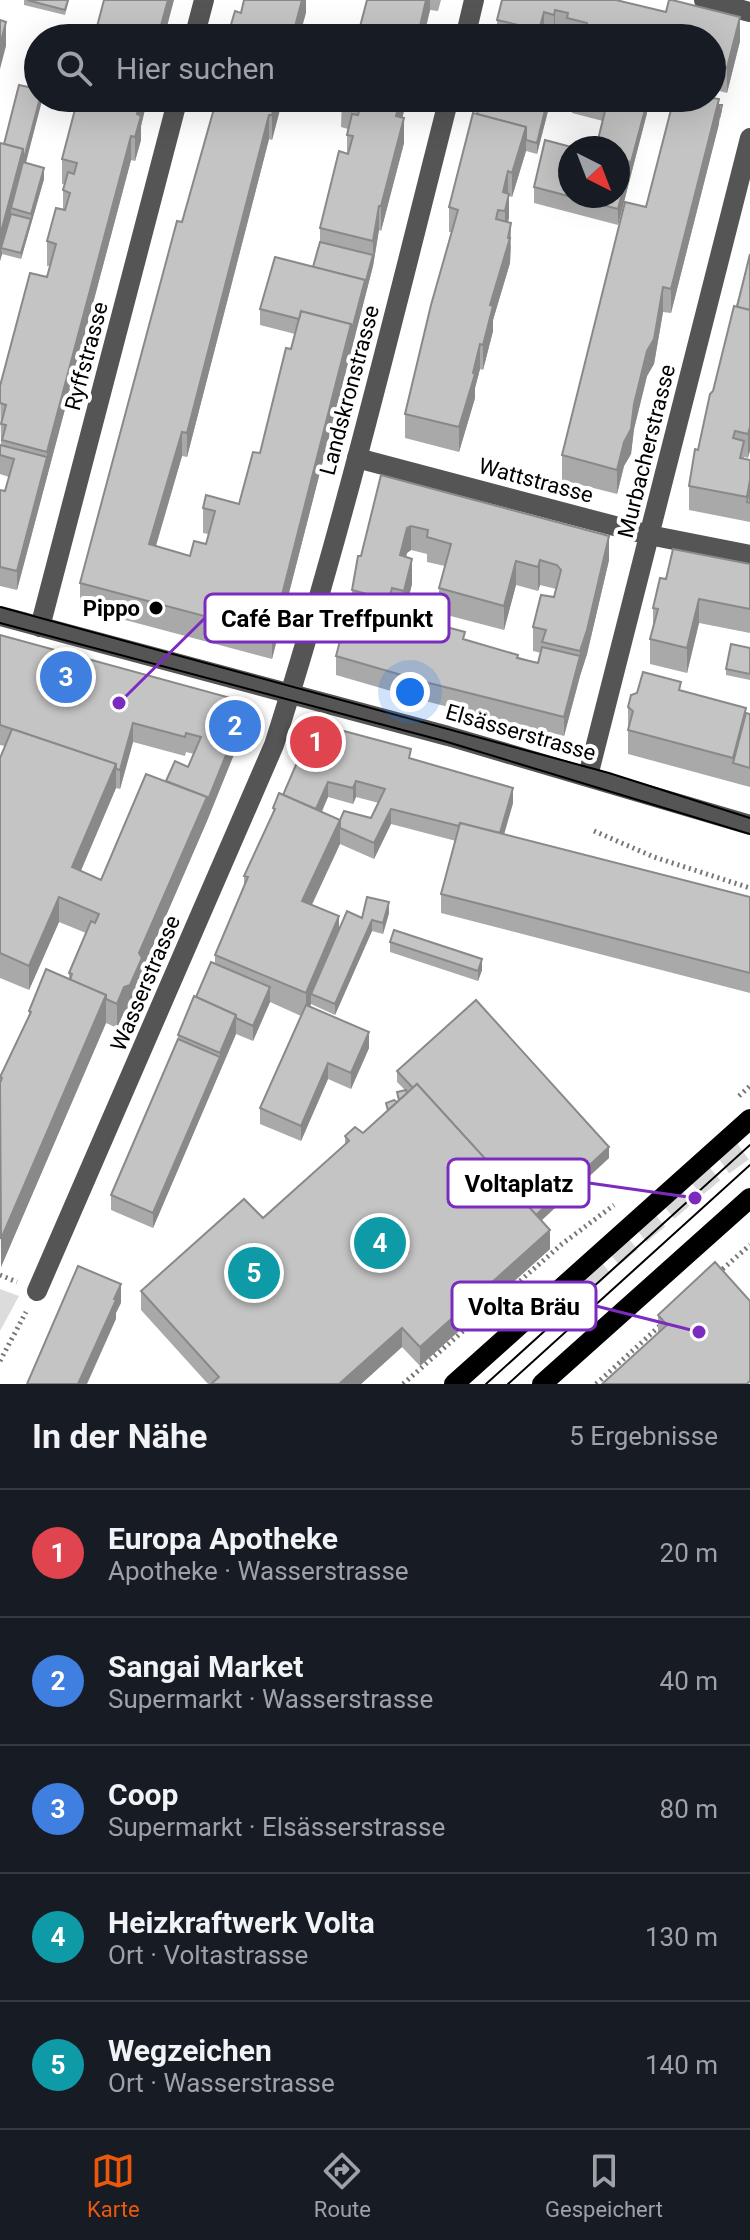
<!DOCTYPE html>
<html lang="de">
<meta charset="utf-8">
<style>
body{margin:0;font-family:Roboto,sans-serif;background:#20242c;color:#f1f3f6}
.compass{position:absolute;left:558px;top:136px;width:72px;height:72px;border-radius:50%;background:#171b24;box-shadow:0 8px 32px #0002;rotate:138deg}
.you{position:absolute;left:410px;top:692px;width:28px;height:28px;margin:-20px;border:6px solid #fff;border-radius:50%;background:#1a73e8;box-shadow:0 0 0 12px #1a73e833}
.badge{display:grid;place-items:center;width:52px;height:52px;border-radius:50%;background:#ea580c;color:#fff;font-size:26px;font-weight:700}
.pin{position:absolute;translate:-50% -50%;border:4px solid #fff;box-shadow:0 2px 8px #0006}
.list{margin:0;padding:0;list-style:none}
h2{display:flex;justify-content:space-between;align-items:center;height:104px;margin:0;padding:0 32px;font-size:34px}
h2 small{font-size:26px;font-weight:400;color:#9ea1a6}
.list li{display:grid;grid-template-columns:52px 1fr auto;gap:24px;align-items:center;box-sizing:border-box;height:128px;padding:0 32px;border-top:2px solid #363941}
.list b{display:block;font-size:30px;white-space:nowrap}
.list p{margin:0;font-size:26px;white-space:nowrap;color:#9ea1a6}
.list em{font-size:26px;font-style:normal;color:#9ea1a6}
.icon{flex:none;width:44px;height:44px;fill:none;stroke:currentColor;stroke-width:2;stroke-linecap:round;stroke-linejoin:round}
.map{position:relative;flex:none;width:750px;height:1384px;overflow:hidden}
.search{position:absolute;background:#171b24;box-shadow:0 8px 32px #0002;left:24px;right:24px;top:24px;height:88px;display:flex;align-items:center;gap:20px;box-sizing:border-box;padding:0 28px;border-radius:44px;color:#9ea1a6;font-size:30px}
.sheet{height:744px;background:#171b24}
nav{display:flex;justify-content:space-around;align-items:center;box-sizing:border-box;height:112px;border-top:2px solid #363941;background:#171b24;font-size:22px;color:#9ea1a6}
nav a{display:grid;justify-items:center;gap:4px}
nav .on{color:#ea580c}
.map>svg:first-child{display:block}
</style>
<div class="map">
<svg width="750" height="1384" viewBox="0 0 750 1384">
<rect width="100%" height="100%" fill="#fff"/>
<path fill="#dcdcdc" d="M0 1289 19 1296 0 1331Z"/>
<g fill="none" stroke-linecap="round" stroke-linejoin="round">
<path stroke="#d9d9d9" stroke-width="24" stroke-dasharray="24 12" stroke-linecap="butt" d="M584 1279 715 1169 750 1144"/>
<g stroke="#777" stroke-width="5" stroke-dasharray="2 4" stroke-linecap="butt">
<path d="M594 831 654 857 750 888"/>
<path d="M739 1096 750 1086"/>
<path d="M718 1273 750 1245"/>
<path d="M0 1275 17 1282"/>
<path d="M0 1361 26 1312"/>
<path d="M403 1384 562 1244 614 1205"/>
<path d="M596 1384 663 1323"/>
</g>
<g stroke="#555" stroke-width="20">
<path d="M704 0 750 12"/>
<path d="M194 38 204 0"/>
<path d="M465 38 474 0"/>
<path d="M357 458 649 535 750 555"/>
<path d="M0 616 448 736 750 825"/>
<path d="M40 627 178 98"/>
<path d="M588 776 750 138"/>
<path d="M37 1291 274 745C342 533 394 314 449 98"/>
</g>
<g stroke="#000" stroke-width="20">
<path d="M454 1384 750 1119"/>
<path d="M542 1384 750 1198"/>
</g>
<g stroke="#000" stroke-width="2">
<path d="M0 607 609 773 750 818"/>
<path d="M0 623 444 741 750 834"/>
<path d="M486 1384 750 1145"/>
<path d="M508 1384 750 1165"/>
</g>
</g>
<g fill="#a9a9a9" fill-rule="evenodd">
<path d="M24 0H69L65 15 24 5Z"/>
<path d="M367 0H441L438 11 430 10 426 28V38Z"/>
<path d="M502 0 740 41 727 93 712 89V38H567L555 34 554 38 544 36 543 38H497V20Z"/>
<path d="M42 98 26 163 44 179 21 259 2 254 0 261V143L4 144Z"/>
<path d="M78 98H152L150 102 147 101 141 126V140L135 161 131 160 17 590 0 586V490L5 491 9 477 0 474V445H1L0 386 47 277 50 266H47V241L63 210V190L65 184H62V159Z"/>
<path d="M283 98 272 140 269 139 187 457 182 456 156 546 190 556 206 544 208 534 203 533V508L239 504 260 453 295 334 260 325V309L313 267 320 242V228L347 153V135L348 129 341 127 342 98H414L413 102 407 100 402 118 404 143 381 231 379 230 373 266 272 659 80 608V583L182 222Z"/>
<path d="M572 102 647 113 618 225 534 203V187L618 196 603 121 572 113Z"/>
<path d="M719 105 722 111 671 313 663 312 654 364 647 376 634 429 631 454 624 466 617 494 562 480V455L646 207Z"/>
<path d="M549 107 537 154 526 151 512 197 509 196 508 222 511 247 510 263 493 320V331L483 370 480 369 475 388V398L459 452 405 438V414L451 232H449V207L477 114Z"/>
<path d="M750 254 748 458 744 457V459L750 460V522L689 510V486L713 391Z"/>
<path d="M381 475 609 560 587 654 580 676 564 736 429 702 336 675V656L352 595V590ZM411 550 427 554V562L445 566 439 588V613L504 630 516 585 538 591 540 585 556 589 554 597 533 627V651L541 653 538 663 465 640 389 623 392 612 404 616 412 584 406 557 407 553Z"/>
<path d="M750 564V633L699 623 687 673 650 664V639L653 630V608L666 579Z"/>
<path d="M0 635 243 732 207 821 142 971V982L130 1010 124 1012 117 1028 106 1023 1 1267 0 1077 29 1017V1011L69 979V973L86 933 59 922 29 990 0 978V758L5 746 0 745ZM133 742 185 756 186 752 194 754 188 767 166 781 101 880 80 871 116 788 120 789Z"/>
<path d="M750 648V680L726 675V669Z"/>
<path d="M681 690 750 714V787L628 754V707Z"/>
<path d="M411 759 513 803 504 834 750 897V993L441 913V894L456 841 391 824 374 859 340 844 312 905 339 930 362 918 389 913 383 934 372 931 335 1015 311 1004 310 1007 369 1048 351 1089 328 1079 301 1141 260 1124V1108L301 1016 270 1002 253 1041 236 1034 153 1228 111 1210V1195L178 1039V1035L196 997 215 963V955L244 887V876L273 814V808L283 795ZM328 797 353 804 356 797 379 803 371 818 340 820 322 812Z"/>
<path d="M390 942 482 970 478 981 390 952Z"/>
<path d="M397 1071 609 1158 541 1221 550 1249 420 1366 402 1347 361 1384H208L141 1310V1291L263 1218 345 1145V1136L363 1133 387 1111 386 1103 397 1102 398 1101 397 1092 405 1090 397 1082Z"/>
<path d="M750 1301 658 1333V1315Z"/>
</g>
<g fill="#898989">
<path d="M168 0H174L164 38H158Z"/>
<path d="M302 0H306V13L299 38H292Z"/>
<path d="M426 0H430V10L423 38 420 26Z"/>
<path d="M555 10V34L554 38V15Z"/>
<path d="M544 12V36L543 38H539V30Z"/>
<path d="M740 17V41L727 93V68Z"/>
<path d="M6 22V46L0 69V45Z"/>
<path d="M40 98H42V101L23 173V162Z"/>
<path d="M141 98H147V101L141 126V140L135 161V137L137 114Z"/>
<path d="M276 98H283L272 140V115Z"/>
<path d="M401 98H407V100L396 141V116Z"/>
<path d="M549 98V107L537 154V143Z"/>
<path d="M719 99V124L671 313V289Z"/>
<path d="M647 102V113L618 225V209Z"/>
<path d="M269 115V139L187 457V433Z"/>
<path d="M404 118V143L381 231V206Z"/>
<path d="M526 127V151L512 197V173Z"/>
<path d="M131 136V160L17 590V571L47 457V452Z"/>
<path d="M23 149V173L11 208V218L1 248 2 254 0 261V236Z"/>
<path d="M44 168V179L21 259V253L31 219V214Z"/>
<path d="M508 171V196L503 192Z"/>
<path d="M509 194V218L505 236V211Z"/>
<path d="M379 206V230L373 266 272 659V634L351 324 373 255V241Z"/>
<path d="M511 223 510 263 493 320V331L483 370V345L490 305Z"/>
<path d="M663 287V312L654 364 647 376 634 429 631 454 624 466 617 494V470Z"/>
<path d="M480 344V369L475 388V398L459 452V427Z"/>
<path d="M750 427V451L748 458V434Z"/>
<path d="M182 432V456L149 569V544Z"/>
<path d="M411 526V550L407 553 400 580V555L407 528Z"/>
<path d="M609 536V560L587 654 580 676 564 736V717Z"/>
<path d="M412 559V584L404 616V591Z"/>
<path d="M540 560V585L538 591V567Z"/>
<path d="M516 561V585L504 630V606Z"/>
<path d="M392 588V612L389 624 385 622Z"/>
<path d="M699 599V623L687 673V648Z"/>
<path d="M243 713V732L207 821V802Z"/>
<path d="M133 723V742L120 789V770Z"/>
<path d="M116 764V788L72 892V867Z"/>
<path d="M356 781V797L353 804V788Z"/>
<path d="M328 782V797L312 832V817Z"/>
<path d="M513 788V803L499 852V836Z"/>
<path d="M207 797V821L142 971V982L130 1010 124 1012 117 1028V1004Z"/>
<path d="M391 809V824L374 859V843Z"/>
<path d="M340 820V844L302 925V901Z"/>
<path d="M59 897V922L29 990V966Z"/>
<path d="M389 902V913L383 934V923Z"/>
<path d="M339 916V941L311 994V1004L306 1018V993Z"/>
<path d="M372 920V931L335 1015V1004Z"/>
<path d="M482 959V970L478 981V971Z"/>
<path d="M270 987V1002L253 1041V1026Z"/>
<path d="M106 995V1023L1 1267V1239Z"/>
<path d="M236 1015V1034L153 1228V1213L220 1057V1053Z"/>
<path d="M369 1032V1048L351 1089V1073Z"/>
<path d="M328 1063V1079L301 1141V1126Z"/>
<path d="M609 1147V1158L532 1229V1219Z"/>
<path d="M550 1230V1249L420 1366V1347Z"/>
<path d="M121 1284V1303L116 1313V1319L87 1384H78Z"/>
<path d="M402 1328V1347L361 1384H339Z"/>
</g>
<g fill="#c4c4c4" stroke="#898989" stroke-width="2">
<path d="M27 0H68L65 10Z"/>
<path d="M104 0H168L158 36 161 38H94Z"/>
<path d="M244 0H302L292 38H227L235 11 241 13Z"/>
<path d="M367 0H426L420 26 426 28 423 38H357Z"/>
<path d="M502 0H616L666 12 669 0H672L740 17 727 68 712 65V38H584L587 23 567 18 568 13 555 10 554 15 544 12 539 30 497 20Z"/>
<path d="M0 20 6 22 0 45Z"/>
<path d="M498 34 515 38H497Z"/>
<path d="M19 85 38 89V98H40L23 162V149L4 144Z"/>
<path d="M78 98H141L137 114 141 116 135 137 131 136 47 452 2 440 6 425 1 424 6 405 0 403V386L30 273 47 277 56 244 47 241 56 208 65 210 70 193 63 190 68 172 74 174 77 163 62 159Z"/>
<path d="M217 98H276L272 115H269L187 433 182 432 149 544 190 556 194 541 206 544 215 511 203 508 206 495 239 504 253 452 260 453 286 348 291 349 301 311 351 324 272 634 80 583 177 221 182 222Z"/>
<path d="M342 98H401L396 116 404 118 381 206H379L373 241 320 228 339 151 348 154 353 136 347 135 352 114 358 115 360 107 341 102Z"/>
<path d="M481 98H548L537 143 526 140V127L477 114Z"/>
<path d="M573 98H630L647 102 630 166V162L618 159V148H596L605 111 572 102Z"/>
<path d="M674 98H712L719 99 671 289 663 287 654 339 647 351 634 404 631 429 624 442 617 470 562 455 625 202 646 207Z"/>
<path d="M719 105H722L719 118Z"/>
<path d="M473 113 526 127 512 173 508 171 503 192 509 194 505 211 498 210 496 219 511 223 508 238H510L490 305 493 306 483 345 480 344 473 373 475 374 459 427 405 414 431 305 458 210 449 207Z"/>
<path d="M545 140 575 148H570V196H618V159L630 162 618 209 534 187Z"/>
<path d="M0 143 23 149 0 236Z"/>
<path d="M23 162 44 168 31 214 11 208Z"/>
<path d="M11 214 31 219 21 253 1 248Z"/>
<path d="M320 242 373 255 365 284V280L313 267Z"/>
<path d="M750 254V310L737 307Z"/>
<path d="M275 257 365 280 351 333V324L301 311 299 319 260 309Z"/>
<path d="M734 306 750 310V427L748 434 735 431 733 438 744 441 740 458 750 460V480L747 497 689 486 695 449 698 450 710 394 713 391Z"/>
<path d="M0 445 47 457 17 571 0 567V490L5 491 14 459 0 455Z"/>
<path d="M381 475 609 536 587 630 580 651 542 642 546 630 533 627 541 595 554 597 561 570 557 565 540 560 538 567 516 561 504 606 439 588 451 544 427 537 428 530 411 526 407 528 400 555 412 559 404 591 392 588 389 600 352 590 358 556H361Z"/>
<path d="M750 484V503L747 502Z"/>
<path d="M673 549 750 564V609L699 599 687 648 650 639 658 609 653 608 660 578 666 579Z"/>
<path d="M352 595 389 605 385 622 406 628 409 617 465 632 463 639 518 655 517 658 538 663 542 647 580 656 564 717 429 683 336 656Z"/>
<path d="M0 635 238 700 243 713 207 802V797L166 781 175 761 188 767 201 737 186 733 185 737 133 723 120 770 116 769V764L0 725Z"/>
<path d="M731 644 750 648V674L726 669Z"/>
<path d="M643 672 681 682 679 690 746 708 733 758 628 730 633 711 628 707 631 695 637 693Z"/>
<path d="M746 713 750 714V768L733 763Z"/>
<path d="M314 723 411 749 409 758 513 788 500 833 460 823 459 826 391 809 374 843 340 828V820L344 811 371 818 385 789 356 781 353 788 328 782 316 809 283 795Z"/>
<path d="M12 729 116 764 72 867 101 880 146 774 207 797 139 953 142 958 130 985 124 987 117 1004 106 999V995L70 980 72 974 69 973 91 921 95 923 99 914 59 897 29 966 0 953V758Z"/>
<path d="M279 793 340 820 302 901 339 916 306 993 215 955 248 877 244 876 275 809 273 808Z"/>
<path d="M460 823 750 897V973L441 894Z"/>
<path d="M367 897 389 902 383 923 372 920 335 1004 311 994 347 911 362 918Z"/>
<path d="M394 930 482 959 478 971 390 942Z"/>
<path d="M211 962 270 987 253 1026 236 1018V1015L196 997Z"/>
<path d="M46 969 106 995 1 1239 0 1083 2 1078 0 1077 31 1012 29 1011Z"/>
<path d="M194 996 236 1015 220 1053 178 1035Z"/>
<path d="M476 1000 609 1147 536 1215 417 1084 413 1088 397 1071Z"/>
<path d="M306 1005 369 1032 351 1073 328 1063 301 1126 260 1108Z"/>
<path d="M178 1039 220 1057 153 1213 111 1195Z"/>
<path d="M417 1084 550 1230 420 1347 402 1328 339 1384H211L219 1377 141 1291 244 1199 263 1218 349 1141 345 1136 355 1127 363 1133Z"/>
<path d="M406 1090 407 1093 399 1100 397 1092Z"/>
<path d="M394 1100 397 1102 388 1110 386 1103Z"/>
<path d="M715 1262 750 1301V1381L747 1384H602L667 1325 658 1315Z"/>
<path d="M78 1266 121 1284 114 1299 116 1300 78 1384H27Z"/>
</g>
<circle fill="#000" stroke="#fff" stroke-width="3" cx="156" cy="608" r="8"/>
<g text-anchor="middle" stroke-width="8" stroke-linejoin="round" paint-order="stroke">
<g font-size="22" fill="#000" stroke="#fff">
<text transform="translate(86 356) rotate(-75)" y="8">Ryffstrasse</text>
<text transform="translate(349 390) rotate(-75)" y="8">Landskronstrasse</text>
<text transform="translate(646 451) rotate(-76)" y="8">Murbacherstrasse</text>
<text transform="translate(536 480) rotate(15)" y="8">Wattstrasse</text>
<text transform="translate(521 732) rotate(16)" y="8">Elsässerstrasse</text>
<text transform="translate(145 983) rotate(-67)" y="8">Wasserstrasse</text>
</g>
<g font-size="22" font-weight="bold" fill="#000" stroke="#fff" text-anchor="end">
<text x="140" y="616">Pippo</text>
</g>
</g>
<path fill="none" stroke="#7b2cbf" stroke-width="3" d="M119 703L205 618M695 1198L589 1183M699 1332L596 1306"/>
<g fill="#7b2cbf" stroke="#fff" stroke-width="3">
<circle cx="119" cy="703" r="8"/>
<circle cx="695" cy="1198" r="8"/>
<circle cx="699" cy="1332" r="8"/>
</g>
<g fill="#fff" stroke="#7b2cbf" stroke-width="3">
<rect x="205" y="594" width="244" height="48" rx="8"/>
<rect x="448" y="1159" width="141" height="48" rx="8"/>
<rect x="452" y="1282" width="144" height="48" rx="8"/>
</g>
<g font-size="24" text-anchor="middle" font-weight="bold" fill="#000">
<text x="327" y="627">Café Bar Treffpunkt</text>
<text x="519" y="1192">Voltaplatz</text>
<text x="524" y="1315">Volta Bräu</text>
</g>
</svg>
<svg class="compass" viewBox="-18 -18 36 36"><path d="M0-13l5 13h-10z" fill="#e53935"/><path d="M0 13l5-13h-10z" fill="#9ea1a6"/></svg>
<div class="you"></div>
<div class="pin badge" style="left:316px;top:742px;background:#e0444e">1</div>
<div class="pin badge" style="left:235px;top:726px;background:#3f7fe0">2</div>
<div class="pin badge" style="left:66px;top:677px;background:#3f7fe0">3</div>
<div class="pin badge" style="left:380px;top:1243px;background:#0f9aa8">4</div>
<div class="pin badge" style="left:254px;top:1273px;background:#0f9aa8">5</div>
<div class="search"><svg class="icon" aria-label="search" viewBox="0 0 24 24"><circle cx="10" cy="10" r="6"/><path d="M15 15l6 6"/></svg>Hier suchen</div>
</div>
<section class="sheet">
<h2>In der Nähe<small>5 Ergebnisse</small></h2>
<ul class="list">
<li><span class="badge" style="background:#e0444e">1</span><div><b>Europa Apotheke</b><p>Apotheke · Wasserstrasse</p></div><em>20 m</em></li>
<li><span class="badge" style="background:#3f7fe0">2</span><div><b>Sangai Market</b><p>Supermarkt · Wasserstrasse</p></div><em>40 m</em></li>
<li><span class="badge" style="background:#3f7fe0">3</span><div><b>Coop</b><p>Supermarkt · Elsässerstrasse</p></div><em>80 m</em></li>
<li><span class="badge" style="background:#0f9aa8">4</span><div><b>Heizkraftwerk Volta</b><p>Ort · Voltastrasse</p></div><em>130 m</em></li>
<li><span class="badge" style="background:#0f9aa8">5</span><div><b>Wegzeichen</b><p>Ort · Wasserstrasse</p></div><em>140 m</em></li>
</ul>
</section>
<nav>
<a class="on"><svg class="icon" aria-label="map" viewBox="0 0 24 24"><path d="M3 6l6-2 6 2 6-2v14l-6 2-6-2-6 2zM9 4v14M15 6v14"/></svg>Karte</a>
<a><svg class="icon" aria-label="directions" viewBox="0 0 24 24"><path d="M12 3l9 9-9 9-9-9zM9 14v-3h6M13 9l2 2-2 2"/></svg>Route</a>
<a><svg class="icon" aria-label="saved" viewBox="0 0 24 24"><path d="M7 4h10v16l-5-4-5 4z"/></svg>Gespeichert</a>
</nav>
